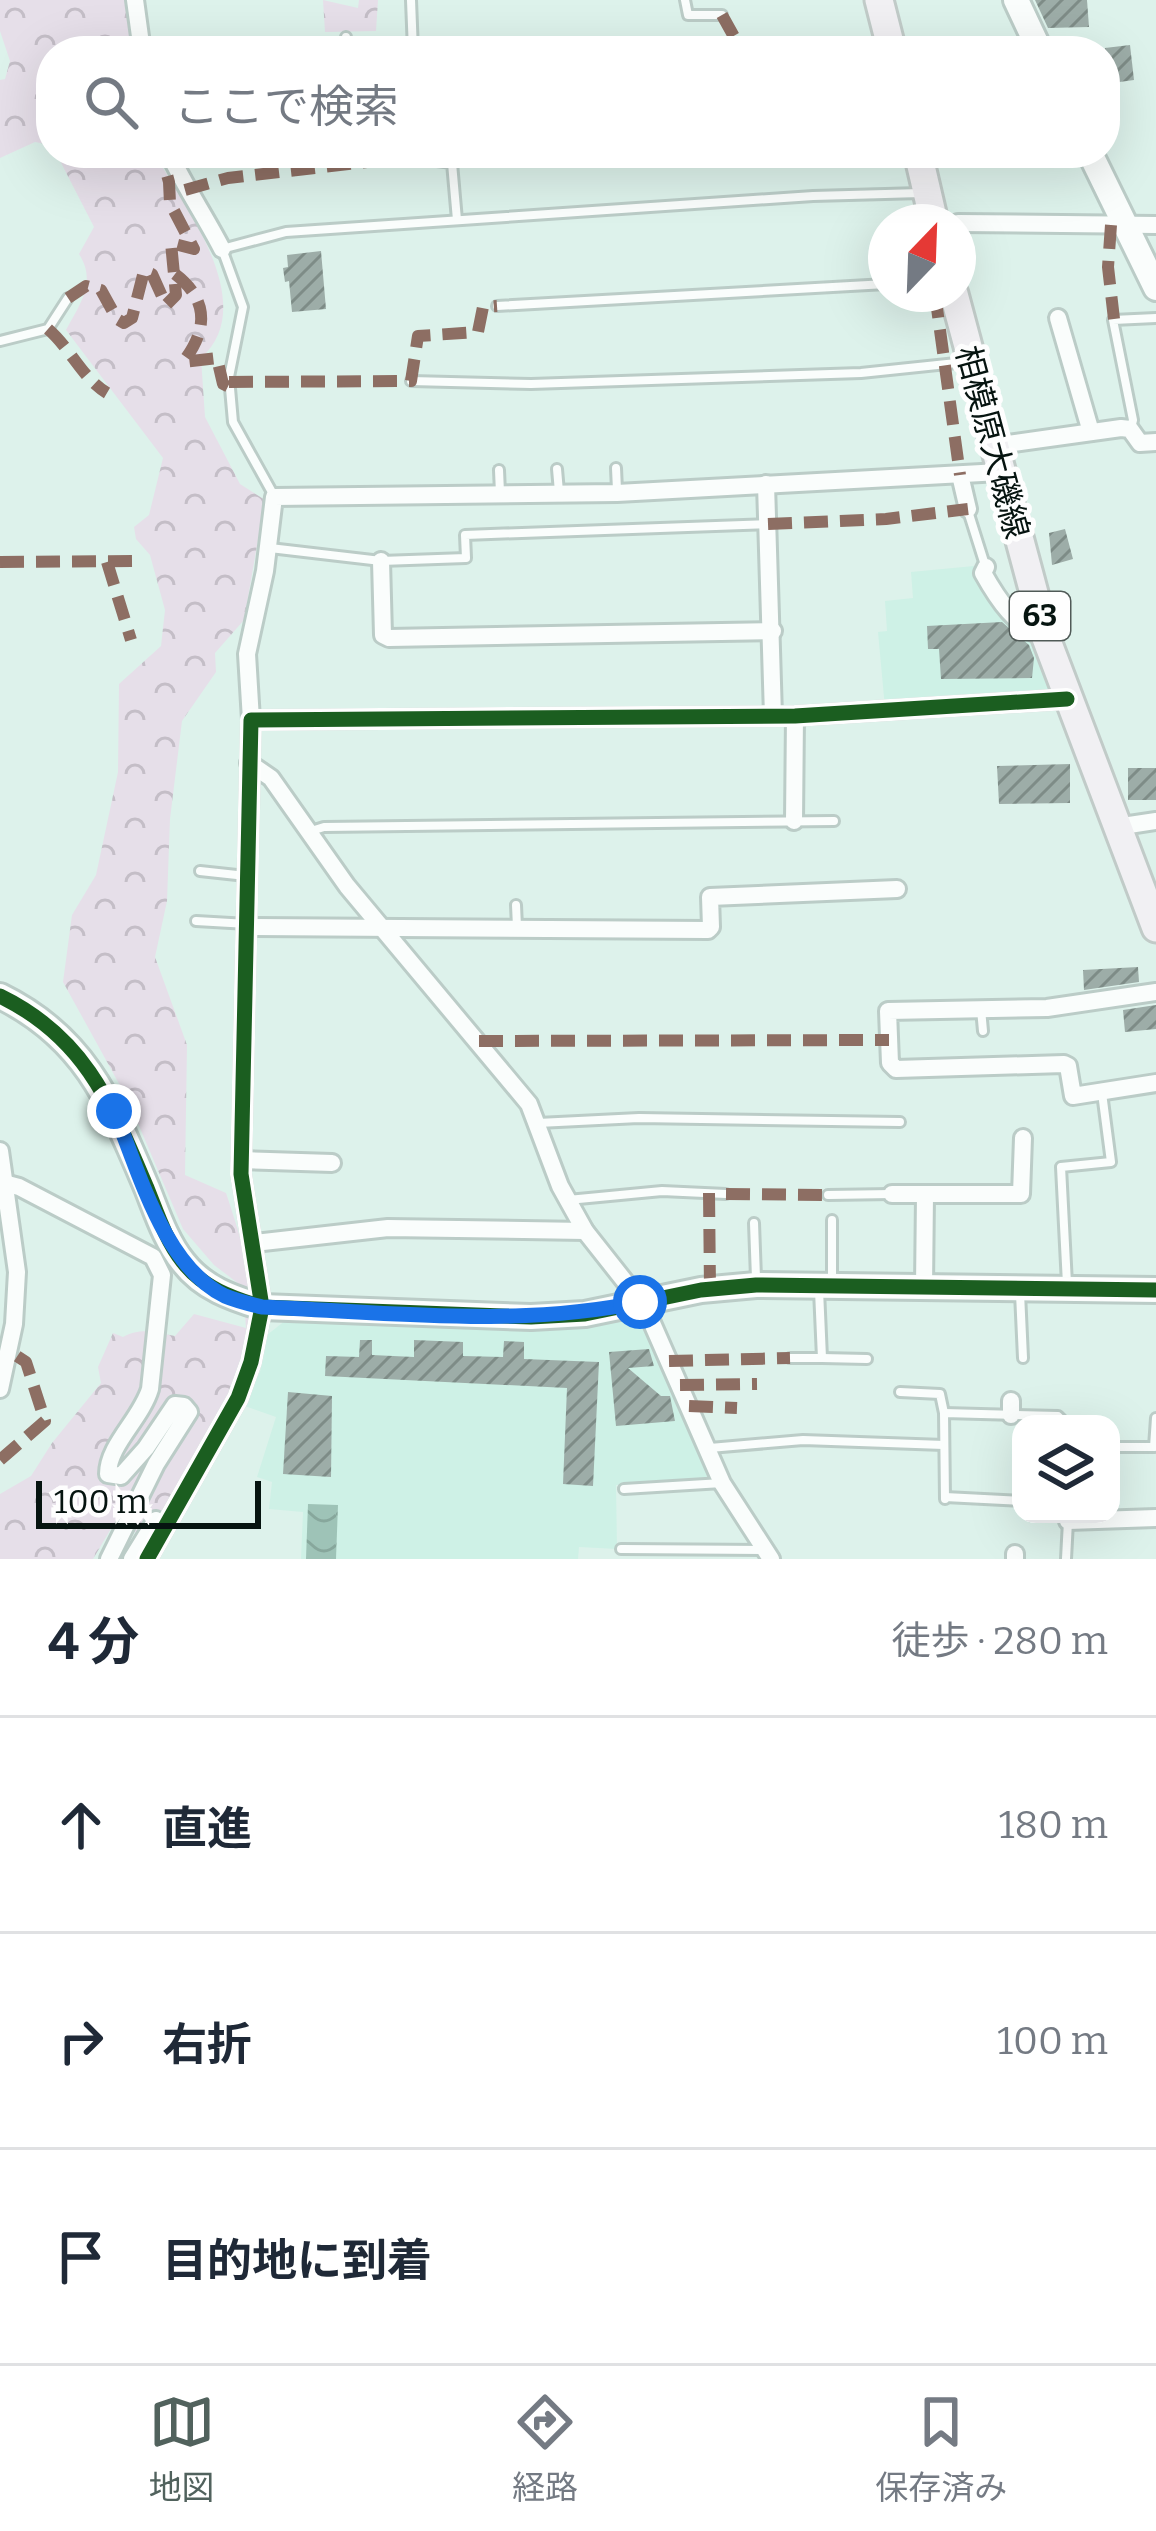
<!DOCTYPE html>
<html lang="ja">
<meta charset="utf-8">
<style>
body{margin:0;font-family:Bitter,"Noto Sans JP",serif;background:#f2f2f3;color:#1f2937}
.controls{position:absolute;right:36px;bottom:36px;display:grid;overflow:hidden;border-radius:24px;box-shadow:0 12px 48px #0002}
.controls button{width:108px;height:108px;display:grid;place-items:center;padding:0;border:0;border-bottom:3px solid #e0e1e3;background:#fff;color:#1f2937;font:60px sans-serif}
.compass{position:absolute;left:868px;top:204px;width:108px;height:108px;border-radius:50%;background:#fff;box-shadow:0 12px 48px #0002;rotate:23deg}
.scale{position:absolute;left:36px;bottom:30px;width:225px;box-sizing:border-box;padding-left:12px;border:6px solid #061410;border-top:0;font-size:33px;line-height:42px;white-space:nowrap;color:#061410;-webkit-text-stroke:9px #fefefe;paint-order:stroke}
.stop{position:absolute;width:36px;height:36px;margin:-27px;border:9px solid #1a73e8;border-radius:50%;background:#fff}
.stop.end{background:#1a73e8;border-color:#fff;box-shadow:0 3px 12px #0008}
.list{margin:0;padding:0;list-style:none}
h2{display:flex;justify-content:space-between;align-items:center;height:156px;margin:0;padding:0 48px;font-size:51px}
h2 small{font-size:39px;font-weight:400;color:#747a83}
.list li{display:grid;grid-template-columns:78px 1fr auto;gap:36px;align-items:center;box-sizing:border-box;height:216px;padding:0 48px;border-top:3px solid #e0e1e3}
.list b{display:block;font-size:45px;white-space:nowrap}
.list em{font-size:39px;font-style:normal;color:#747a83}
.icon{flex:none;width:66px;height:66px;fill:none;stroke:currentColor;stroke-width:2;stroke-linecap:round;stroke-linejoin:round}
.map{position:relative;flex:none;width:1156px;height:1559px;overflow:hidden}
.search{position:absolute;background:#fff;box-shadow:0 12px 48px #0002;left:36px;right:36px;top:36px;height:132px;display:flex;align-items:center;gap:30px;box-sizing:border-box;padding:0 42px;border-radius:48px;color:#747a83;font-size:45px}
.sheet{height:804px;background:#fff}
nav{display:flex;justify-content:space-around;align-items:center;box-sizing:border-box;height:168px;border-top:3px solid #e0e1e3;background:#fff;font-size:33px;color:#747a83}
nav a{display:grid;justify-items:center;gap:6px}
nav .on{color:#51625d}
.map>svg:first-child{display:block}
</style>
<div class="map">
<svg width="1156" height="1559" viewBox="0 0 1156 1559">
<defs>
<pattern id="forest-crowns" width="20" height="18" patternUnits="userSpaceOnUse" patternTransform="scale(3)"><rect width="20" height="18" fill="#e6dfe9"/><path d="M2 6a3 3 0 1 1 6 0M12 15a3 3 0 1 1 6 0" fill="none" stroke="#c4bec7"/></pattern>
<pattern id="water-waves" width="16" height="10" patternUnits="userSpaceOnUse" patternTransform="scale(3)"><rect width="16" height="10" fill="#9ec3b7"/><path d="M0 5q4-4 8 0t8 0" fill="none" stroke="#87a79c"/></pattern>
<pattern id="building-hatch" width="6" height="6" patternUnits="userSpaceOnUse" patternTransform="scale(3)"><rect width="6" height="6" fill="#9dada8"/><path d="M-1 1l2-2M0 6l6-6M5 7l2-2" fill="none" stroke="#7e8c87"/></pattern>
</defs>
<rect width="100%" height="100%" fill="#ddf2eb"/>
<g fill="#cef1e6">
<path d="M974 566 983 584 1043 649 1057 689 1053 696 885 708 878 632 887 631 885 601 913 598 911 572Z"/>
<path d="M639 1315 710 1475 706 1482 616 1485 617 1549 579 1547 578 1559H301L303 1512 269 1509 272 1482 257 1477 276 1417 242 1405 260 1372 267 1335 286 1320 551 1328Z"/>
</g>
<g fill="url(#forest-crowns)">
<path d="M0 0H130L131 51H51V145L35 142 0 158V80L5 79 10 61 0 31Z"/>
<path d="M323 0 358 8 359 0H378L376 31 325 32Z"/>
<path d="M56 153H154C184 205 261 305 201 358L205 417 240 484 265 500 244 620 215 653 216 672 182 721 170 819 167 901 155 957 187 1045 185 1175 226 1193C240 1235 256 1284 253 1329 248 1390 182 1485 147 1535L112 1527 93 1559H0V1494L31 1476 52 1443 101 1383 98 1367 113 1333 123 1337C141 1327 156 1332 175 1336L194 1314 246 1328 243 1287 214 1265 183 1229 128 1100 63 982 72 915 96 875 118 772 119 684 161 646 165 610 150 555 136 539 134 527 149 515 163 458 66 330C80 304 97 282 79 254L94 227Z"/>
</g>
<path fill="url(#water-waves)" d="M308 1504 338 1505 336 1559H306Z"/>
<g fill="url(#building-hatch)">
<path d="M1035 0H1087L1089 27 1048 28Z"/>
<path d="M1130 45 1134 80 1105 84V48Z"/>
<path d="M321 251 326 309 292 312 289 281 285 282 283 268 288 267 287 255Z"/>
<path d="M1065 529 1073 559 1052 565 1049 533Z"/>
<path d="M1002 622 1029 645 1034 658 1032 678 941 679 939 649H928L927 626Z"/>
<path d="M1070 764V803L999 804 997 766Z"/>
<rect x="1128" y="768" width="28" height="32"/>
<path d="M1138 967 1139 982 1084 990 1083 970Z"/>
<path d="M1156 1005V1029L1125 1032 1123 1010Z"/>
<path d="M360 1340H372V1355L414 1357V1340L463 1342V1356L503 1357 504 1341 524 1342V1359L599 1362 593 1486 563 1484 567 1388 325 1376 326 1356 359 1357Z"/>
<path d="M649 1349 654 1366 628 1368 661 1396H670L675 1421 616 1426 609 1352Z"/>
<path d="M288 1392 332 1396 331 1477 283 1474Z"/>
</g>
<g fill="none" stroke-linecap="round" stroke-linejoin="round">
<g stroke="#bbccc7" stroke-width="14">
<g id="lane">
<path d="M411 0 413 51"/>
<path d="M685 0 688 15H722"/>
<path d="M346 37 347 51"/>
<path d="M418 153 422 159 452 163 457 220"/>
<path d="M497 306 886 284"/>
<path d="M0 341 48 329 68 298"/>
<path d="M411 381 531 384 861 373 966 362"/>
<path d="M1131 428 1133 420 1113 320 1156 318"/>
<path d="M616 468 617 490"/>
<path d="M557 469 559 492"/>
<path d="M499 470 500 493"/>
<path d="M273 494 233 422 229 377 243 307 222 249 286 232 813 196 921 193"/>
<path d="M968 511 985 565"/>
<path d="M270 548 381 561 466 558 465 535 768 524"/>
<path d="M308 832 324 827 834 821"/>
<path d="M200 871 246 876"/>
<path d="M516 905 517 927"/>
<path d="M196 921 248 924"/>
<path d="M981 1009 983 1031"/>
<path d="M538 1123 639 1118 900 1122"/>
<path d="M828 1195 892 1194"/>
<path d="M568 1200 662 1191 726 1194"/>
<path d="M754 1223 756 1278"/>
<path d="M832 1284V1220"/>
<path d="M1067 1284 1061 1167 1111 1162 1102 1093"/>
<path d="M1020 1293 1023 1358"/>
<path d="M790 1358H822L819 1290"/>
<path d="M822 1358 867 1359"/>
<path d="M900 1392 940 1394 944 1413"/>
<path d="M1111 1447H1154L1156 1418"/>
<path d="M710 1448 803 1440 944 1445"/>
<path d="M624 1489 722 1483"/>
<path d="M945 1497 1021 1501"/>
<path d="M945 1499 944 1413 1058 1416 1066 1424"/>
<path d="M621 1549 764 1550"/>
<path d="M1066 1559 1068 1521"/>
</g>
</g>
<g stroke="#bbccc7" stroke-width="22">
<g id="street">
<path d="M135 0 142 51"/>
<path d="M169 153C185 187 205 216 222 249"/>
<path d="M958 223 1156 225"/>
<path d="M1058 318 1091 432"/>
<path d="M993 446 1121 428 1130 429 1140 443 1156 442"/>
<path d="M960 475 968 509"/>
<path d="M766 484 773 716"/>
<path d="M381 561 383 635 389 638 773 631"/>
<path d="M986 567 983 573C998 600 1016 627 1046 638"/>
<path d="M251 720 247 654 265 571 274 497 617 493 1000 472"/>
<path d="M249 763 271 778 347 886 529 1104 560 1186 585 1231 645 1307 722 1483 771 1559"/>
<path d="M794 821 795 716"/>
<path d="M1116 827 1156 821"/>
<path d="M248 927 708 930 711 927 710 897 897 889"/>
<path d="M1156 992 1047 1008 888 1011 890 1063 896 1069 1064 1064 1068 1066 1073 1096 1156 1083"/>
<path d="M0 1151 17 1272 14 1324 0 1389"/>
<path d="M241 1160 332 1163"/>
<path d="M0 1182 19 1187 153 1257 162 1275 150 1389C141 1419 108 1445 108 1474L121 1476 146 1448 175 1405 184 1406 189 1412 156 1464 109 1559"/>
<path d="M892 1194H1021L1023 1138"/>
<path d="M254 1243 388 1228 585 1231"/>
<path d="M924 1287 925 1195"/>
<path d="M1011 1415V1401"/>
<path d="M1068 1521 1156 1518"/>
<path d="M1015 1554V1559"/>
<path d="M132 1559 156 1520"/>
<path d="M147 1559 238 1398 251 1362 262 1307 241 1174 251 720 795 716 1067 699"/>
</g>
</g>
<g stroke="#bbccc7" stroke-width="30">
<g id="secondary">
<path d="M1016 0 1040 51"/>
<path d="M1090 153 1156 288"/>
<path d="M0 996C86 1038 111 1104 147 1188 157 1213 166 1241 183 1262 203 1288 232 1298 262 1307L531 1317 585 1314 701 1290 756 1285 1156 1290"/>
</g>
</g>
<g stroke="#c1cbc8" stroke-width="33">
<g id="primary">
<path d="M879 0 892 51"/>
<path d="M918 153 934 222"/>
<path d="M954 294 1046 638 1156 928"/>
</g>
</g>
<use href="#lane" stroke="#fafdfc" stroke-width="8"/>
<use href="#street" stroke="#fafdfc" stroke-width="16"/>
<use href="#secondary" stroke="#fafdfc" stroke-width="24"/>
<use href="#primary" stroke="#f1f0f3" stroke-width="27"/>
<g stroke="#8d6e63" stroke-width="12" stroke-dasharray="24 12" stroke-linecap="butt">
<path d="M722 15 742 51"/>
<path d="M185 190 228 178 418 156"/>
<path d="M1111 225 1108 267 1114 319"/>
<path d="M175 274C209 300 208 330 183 362L217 358 223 384 229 387"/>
<path d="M935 294 960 475"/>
<path d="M68 298 86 286 101 290 117 319 124 323 132 318 144 271 152 274 166 305 176 295 171 243 194 249 170 203 169 182 161 153"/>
<path d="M48 329C71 349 82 378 107 393"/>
<path d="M229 382 411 381 418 336 478 332 483 307 497 306"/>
<path d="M768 524 886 519 968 509"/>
<path d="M0 562 140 561"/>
<path d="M107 562 131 640"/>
<path d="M479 1041 889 1040"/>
<path d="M709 1193 710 1289"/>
<path d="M726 1194 828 1195"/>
<path d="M669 1361 790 1358"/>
<path d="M680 1385 757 1384"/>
<path d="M689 1406 737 1408"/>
<path d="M0 1460 45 1421 26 1362 9 1351"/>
</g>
<g stroke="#fefefe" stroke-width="22">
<g id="cycleway">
<path d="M0 996C86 1038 111 1104 147 1188 157 1213 166 1241 183 1262 203 1288 232 1298 262 1307L531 1317 585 1314 701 1290 756 1285 1156 1290"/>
<path d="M147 1559 238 1398 251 1362 262 1307 241 1174 251 720 795 716 1067 699"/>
</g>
</g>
<use href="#cycleway" stroke="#1b5e20" stroke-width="15"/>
</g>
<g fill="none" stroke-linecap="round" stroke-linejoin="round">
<path stroke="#1a73e8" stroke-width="15" d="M114 1111C139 1170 163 1266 225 1296 237 1301 250 1304 262 1307 387 1312 517 1328 640 1302"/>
</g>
<g text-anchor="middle" stroke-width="10" stroke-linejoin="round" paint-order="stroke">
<rect fill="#fefefe" stroke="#505a57" stroke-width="3" x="1010" y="592" width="60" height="48" rx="9"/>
<g font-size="30" font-weight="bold" fill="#061410">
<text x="1040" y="626">63</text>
</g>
<g font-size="33" fill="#061410" stroke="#fefefe">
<text transform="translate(993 442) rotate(75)" y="12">相模原大磯線</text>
</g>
</g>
</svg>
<div class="controls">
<button><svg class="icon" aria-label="layers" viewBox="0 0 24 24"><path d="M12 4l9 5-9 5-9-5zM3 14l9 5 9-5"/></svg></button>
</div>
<svg class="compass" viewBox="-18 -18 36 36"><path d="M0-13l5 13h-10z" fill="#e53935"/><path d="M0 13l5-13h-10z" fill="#747a83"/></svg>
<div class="scale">100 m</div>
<div class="stop" style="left:640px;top:1302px"></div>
<div class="stop end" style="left:114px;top:1111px"></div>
<div class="search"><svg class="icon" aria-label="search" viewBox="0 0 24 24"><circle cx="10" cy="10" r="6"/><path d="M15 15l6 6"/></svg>ここで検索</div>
</div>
<section class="sheet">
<h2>4 分<small>徒歩 · 280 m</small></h2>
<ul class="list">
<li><svg class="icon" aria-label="ahead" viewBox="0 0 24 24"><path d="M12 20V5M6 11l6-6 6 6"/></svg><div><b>直進</b></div><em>180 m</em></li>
<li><svg class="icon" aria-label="right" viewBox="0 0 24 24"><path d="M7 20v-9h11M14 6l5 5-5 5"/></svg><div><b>右折</b></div><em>100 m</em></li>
<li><svg class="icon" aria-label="arrive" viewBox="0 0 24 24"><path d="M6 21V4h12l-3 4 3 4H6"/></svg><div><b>目的地に到着</b></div></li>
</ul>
</section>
<nav>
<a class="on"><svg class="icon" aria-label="map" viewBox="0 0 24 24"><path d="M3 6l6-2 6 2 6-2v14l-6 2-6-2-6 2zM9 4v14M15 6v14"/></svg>地図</a>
<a><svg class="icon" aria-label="directions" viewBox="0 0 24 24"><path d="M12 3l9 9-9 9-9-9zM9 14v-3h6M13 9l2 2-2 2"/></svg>経路</a>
<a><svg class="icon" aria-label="saved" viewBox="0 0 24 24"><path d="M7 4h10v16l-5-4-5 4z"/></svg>保存済み</a>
</nav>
